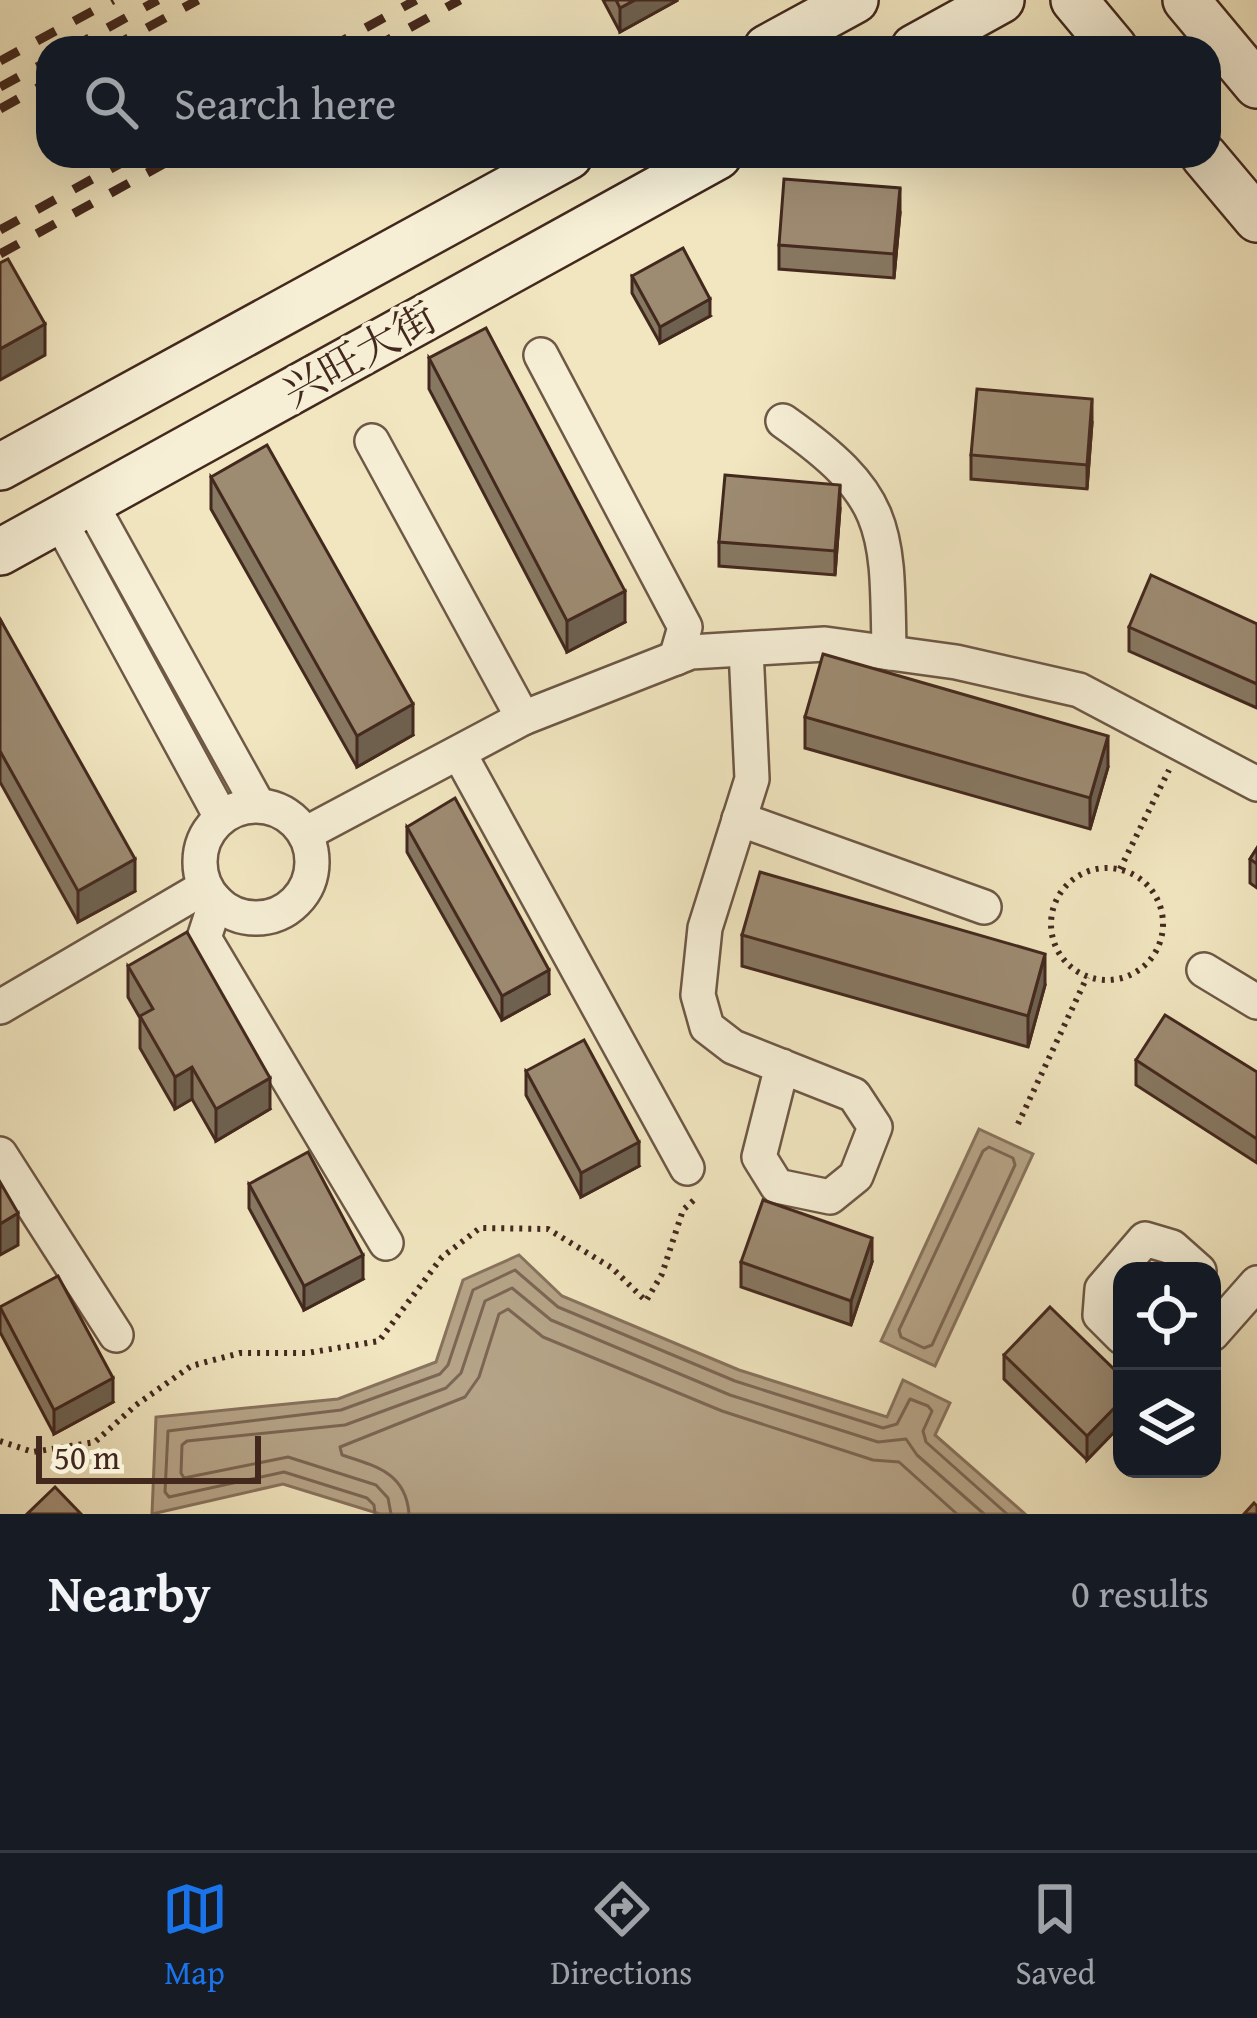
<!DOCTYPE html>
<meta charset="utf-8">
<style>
body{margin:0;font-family:"Gentium Book Plus","Noto Serif SC",serif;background:#20242c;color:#f1f3f6}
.controls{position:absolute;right:36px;bottom:36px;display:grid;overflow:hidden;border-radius:24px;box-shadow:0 12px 48px #0002}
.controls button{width:108px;height:108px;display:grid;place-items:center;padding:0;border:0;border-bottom:3px solid #363941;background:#171b24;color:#f1f3f6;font:60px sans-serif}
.scale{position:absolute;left:36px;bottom:30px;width:225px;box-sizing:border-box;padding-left:12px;border:6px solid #43281e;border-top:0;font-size:33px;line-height:42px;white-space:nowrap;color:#43281e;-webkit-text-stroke:9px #f6efd6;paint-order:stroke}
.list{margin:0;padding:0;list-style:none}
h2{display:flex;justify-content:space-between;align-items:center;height:156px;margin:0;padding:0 48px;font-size:51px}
h2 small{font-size:39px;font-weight:400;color:#9ea1a6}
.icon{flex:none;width:66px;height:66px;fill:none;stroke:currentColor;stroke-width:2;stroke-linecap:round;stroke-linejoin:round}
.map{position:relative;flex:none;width:1257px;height:1514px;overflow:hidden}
.search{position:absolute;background:#171b24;box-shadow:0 12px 48px #0002;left:36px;right:36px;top:36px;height:132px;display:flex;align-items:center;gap:30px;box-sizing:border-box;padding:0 42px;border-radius:36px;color:#9ea1a6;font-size:45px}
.sheet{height:336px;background:#171b24}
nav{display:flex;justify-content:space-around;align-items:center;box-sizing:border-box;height:168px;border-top:3px solid #363941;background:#171b24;font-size:33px;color:#9ea1a6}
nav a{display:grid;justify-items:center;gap:6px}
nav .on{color:#1a73e8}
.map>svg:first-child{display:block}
</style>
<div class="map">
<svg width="1257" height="1514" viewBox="0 0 1257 1514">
<rect width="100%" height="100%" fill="#f1e6c0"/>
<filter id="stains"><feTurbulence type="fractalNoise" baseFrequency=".00167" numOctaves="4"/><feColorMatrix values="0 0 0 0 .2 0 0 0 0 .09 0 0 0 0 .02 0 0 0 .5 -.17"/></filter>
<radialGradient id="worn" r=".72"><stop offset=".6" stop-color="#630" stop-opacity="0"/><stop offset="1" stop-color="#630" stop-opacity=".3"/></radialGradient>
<g fill="#b6a589" stroke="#88735e" stroke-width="3">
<path d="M979 1129 1033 1154 935 1366 881 1341Z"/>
<path d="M519 1255 562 1296 739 1370 887 1417 903 1380 950 1403 935 1435 1025 1514H380L283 1484 152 1514 156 1417 338 1399 436 1362 463 1280Z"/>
</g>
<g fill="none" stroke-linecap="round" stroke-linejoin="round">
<g stroke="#7c6654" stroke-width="3">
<path d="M989 1147 1013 1158 1015 1165 932 1345 924 1348 901 1337 899 1330 983 1151Z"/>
<path d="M375 1514 374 1505 367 1498 284 1472 169 1497 165 1492 168 1431 341 1410 440 1374 448 1365 473 1290 515 1270 558 1307 735 1381 883 1428 897 1424 910 1399 928 1406 932 1411 923 1431 926 1442 1007 1514"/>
<path d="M391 1514 388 1498 376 1485 288 1457 184 1478 181 1473 182 1445 187 1441 345 1425 446 1388 461 1373 485 1301 512 1288 551 1320 730 1395 878 1442 906 1439 917 1455 984 1514"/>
<path d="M409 1514C406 1473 376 1466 342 1455L340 1447 465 1397 479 1377 499 1314 508 1309 543 1337 722 1411 873 1460 899 1462 957 1514"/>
</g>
<g stroke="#6e5846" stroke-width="38">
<g id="street">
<path d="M541 355 685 627 676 658"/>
<path d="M783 421C891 497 887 528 889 653"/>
<path d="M372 441 523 718 691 652 825 644 956 662 1079 690 1257 784"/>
<path d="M90 502 258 805"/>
<path d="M59 519 221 817"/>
<path d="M746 649 752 779 705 928 698 995 707 1027 733 1047 854 1095 875 1127 856 1176 830 1197 777 1186 759 1157 782 1066"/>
<path d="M459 753 687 1168"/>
<circle cx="256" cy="862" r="56"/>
<path d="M739 819 984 907"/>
<path d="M305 834 523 718"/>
<path d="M216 901 204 938 386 1243"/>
<path d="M1204 970 1257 1002"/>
<path d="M0 1007 205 887"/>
<path d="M0 1154 116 1335"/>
<path d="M1212 1334 1257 1283"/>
<path d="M1122 1337 1100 1315 1102 1289 1145 1239 1172 1247 1199 1271"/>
</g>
</g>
<g stroke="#43281e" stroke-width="50">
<g id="secondary">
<path d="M1074 0 1114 48"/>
<path d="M1186 0 1257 85"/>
<path d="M767 48 855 0"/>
<path d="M914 48 1001 0"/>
<path d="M1204 156 1257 219"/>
<path d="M0 467 569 156"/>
<path d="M0 552 718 156"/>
</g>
</g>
<g stroke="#43281e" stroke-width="6" stroke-dasharray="3 6" stroke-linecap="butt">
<circle cx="1107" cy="924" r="56"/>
<path d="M1120 869 1169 770"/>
<path d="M1018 1124 1087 977"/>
<path d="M0 1441 33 1452 95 1442 136 1405 191 1366 240 1353H307L379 1341 442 1257 480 1228 548 1229 612 1268 646 1301 662 1274 683 1210 695 1199"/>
</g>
<use href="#street" stroke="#f6efd6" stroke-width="33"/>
<use href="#secondary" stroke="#f6efd6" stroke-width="45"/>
<g stroke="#43281e" stroke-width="9" stroke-dasharray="21 21" stroke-linecap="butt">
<path d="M71 48 158 0"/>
<path d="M110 48 198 0"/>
<path d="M329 48 416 0"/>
<path d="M373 48 460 0"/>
<path d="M0 61 113 0"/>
<path d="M0 87 48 61"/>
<path d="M0 109 48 82"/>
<path d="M0 230 134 156"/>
<path d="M0 254 178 156"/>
</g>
</g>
<g fill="#877862" stroke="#43281e" stroke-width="3">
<path d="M603 0H678L620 32Z"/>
<path d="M900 213 894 278 779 269V245Z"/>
<path d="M632 276 710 316 660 343 632 293Z"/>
<path d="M429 358 625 622 567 652 429 389Z"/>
<path d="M1092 423 1087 489 971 479V455Z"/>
<path d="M211 477 413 735 357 767 211 509Z"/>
<path d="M840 509 835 575 719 566V542Z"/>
<path d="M0 619 135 891 78 922 0 782Z"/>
<path d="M1257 624V708L1129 651V627Z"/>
<path d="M805 717 1108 767 1090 829 805 748Z"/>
<path d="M407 827 549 994 502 1020 407 852Z"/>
<path d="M1257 848V888L1250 883V859Z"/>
<path d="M742 935 1045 985 1028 1047 742 966Z"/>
<path d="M128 966 270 1109 216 1141 192 1099 175 1109 140 1048V1018L128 997Z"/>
<path d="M1136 1060 1257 1072V1163L1136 1085Z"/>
<path d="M526 1071 639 1166 581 1197 526 1095Z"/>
<path d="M249 1184 363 1279 304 1310 249 1208Z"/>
<path d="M741 1262H872L851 1325 741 1287Z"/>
<path d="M0 1307 113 1402 54 1434 0 1332Z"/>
<path d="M1004 1355 1122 1377V1424L1087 1460 1004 1379Z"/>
</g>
<g fill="#6e6150" stroke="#43281e" stroke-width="3">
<path d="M635 0H678L620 32V8Z"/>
<path d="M900 188V213L894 278V254Z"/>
<path d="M710 299V316L660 343V327Z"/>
<path d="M45 324V355L0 380V349Z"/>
<path d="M1092 399V423L1087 489V465Z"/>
<path d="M840 485V509L835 575V551Z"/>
<path d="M625 591V622L567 652V621Z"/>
<path d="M413 704V735L357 767V736Z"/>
<path d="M1108 736V767L1090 829V798Z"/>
<path d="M135 859V891L78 922V891Z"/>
<path d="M1045 954V985L1028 1047V1016Z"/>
<path d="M549 970V994L502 1020V996Z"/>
<path d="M192 1067V1099L175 1109V1077Z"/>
<path d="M270 1078V1109L216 1141V1109Z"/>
<path d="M639 1142V1166L581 1197V1173Z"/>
<path d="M18 1213V1245L0 1255V1224Z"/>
<path d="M872 1238V1262L851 1325V1301Z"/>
<path d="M363 1255V1279L304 1310V1286Z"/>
<path d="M113 1378V1402L54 1434V1410Z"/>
<path d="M1122 1400V1424L1087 1460V1436Z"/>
</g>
<g fill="#9d8b72" stroke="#43281e" stroke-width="3">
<path d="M616 0H635L620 8Z"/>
<path d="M784 179 900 188 894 254 779 245Z"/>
<path d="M683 248 710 299 660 327 632 276Z"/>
<path d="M8 259 45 324 0 349V263Z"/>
<path d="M486 328 625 591 567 621 429 358Z"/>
<path d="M977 389 1092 399 1087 465 971 455Z"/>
<path d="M267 445 413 704 357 736 211 477Z"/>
<path d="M725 475 840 485 835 551 719 542Z"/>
<path d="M1151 575 1257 624V684L1129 627Z"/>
<path d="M0 619 135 859 78 891 0 751Z"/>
<path d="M823 654 1108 736 1090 798 805 717Z"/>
<path d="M455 798 549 970 502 996 407 827Z"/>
<path d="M1257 848V864L1250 859Z"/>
<path d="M760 872 1045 954 1028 1016 742 935Z"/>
<path d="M187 932 270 1078 216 1109 192 1067 175 1077 140 1016 153 1009 128 966Z"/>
<path d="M1165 1015 1257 1072V1139L1136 1060Z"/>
<path d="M584 1040 639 1142 581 1173 526 1071Z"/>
<path d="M308 1152 363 1255 304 1286 249 1184Z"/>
<path d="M0 1182 18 1213 0 1224Z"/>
<path d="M763 1200 872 1238 851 1301 741 1262Z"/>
<path d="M58 1276 113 1378 54 1410 0 1307Z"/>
<path d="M1050 1307 1122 1377V1400L1087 1436 1004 1355Z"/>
<path d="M55 1487 81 1514H27Z"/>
<path d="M1254 1503 1257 1506V1514H1244Z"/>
</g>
<g text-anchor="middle" stroke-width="9" stroke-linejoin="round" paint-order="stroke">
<g font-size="42" fill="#43281e" stroke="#f6efd6">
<text transform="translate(359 354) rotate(-29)" y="15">兴旺大街</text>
</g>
</g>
<rect width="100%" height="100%" filter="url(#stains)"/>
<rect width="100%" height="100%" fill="url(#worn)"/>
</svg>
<div class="controls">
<button><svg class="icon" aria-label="locate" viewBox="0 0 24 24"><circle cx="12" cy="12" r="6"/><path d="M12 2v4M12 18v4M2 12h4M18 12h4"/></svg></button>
<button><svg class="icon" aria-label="layers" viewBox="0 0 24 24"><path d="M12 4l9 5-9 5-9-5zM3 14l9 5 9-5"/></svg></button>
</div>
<div class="scale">50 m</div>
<div class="search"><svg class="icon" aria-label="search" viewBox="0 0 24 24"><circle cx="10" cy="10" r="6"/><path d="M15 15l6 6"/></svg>Search here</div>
</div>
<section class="sheet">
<h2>Nearby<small>0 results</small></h2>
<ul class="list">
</ul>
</section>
<nav>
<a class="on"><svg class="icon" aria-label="map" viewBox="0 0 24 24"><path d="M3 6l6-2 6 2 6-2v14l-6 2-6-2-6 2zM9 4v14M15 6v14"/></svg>Map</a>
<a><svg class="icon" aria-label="directions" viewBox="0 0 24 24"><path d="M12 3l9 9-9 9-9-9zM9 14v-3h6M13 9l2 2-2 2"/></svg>Directions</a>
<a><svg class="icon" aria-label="saved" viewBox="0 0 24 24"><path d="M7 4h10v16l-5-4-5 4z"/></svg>Saved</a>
</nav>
